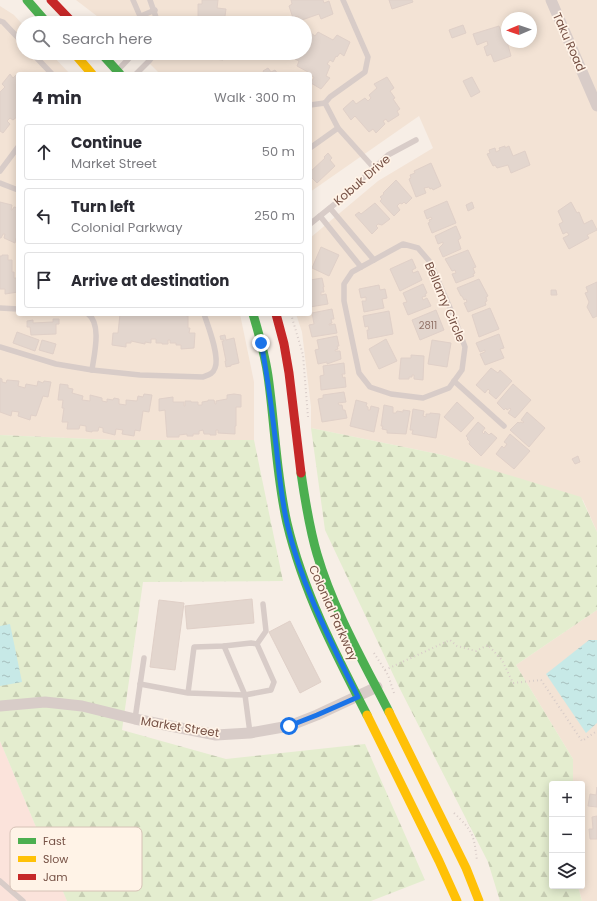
<!DOCTYPE html>
<meta charset="utf-8">
<style>
body{margin:0;font-family:Poppins,sans-serif;background:#f2f2f3;color:#2b2b33}
.controls{position:absolute;right:12px;bottom:12px;display:grid;overflow:hidden;border-radius:4px;box-shadow:0 2px 10px #0003}
.controls button{width:36px;height:36px;display:grid;place-items:center;padding:0;border:0;border-bottom:1px solid #e1e1e2;background:#fff;color:#2b2b33;font:20px sans-serif}
.compass{position:absolute;left:501px;top:12px;width:36px;height:36px;border-radius:50%;background:#fff;box-shadow:0 2px 10px #0003;rotate:268deg}
.stop{position:absolute;width:12px;height:12px;margin:-9px;border:3px solid #1a73e8;border-radius:50%;background:#fff}
.stop.end{background:#1a73e8;border-color:#fff;box-shadow:0 1px 4px #0008}
.list{margin:0;padding:0;list-style:none}
h2{display:flex;justify-content:space-between;align-items:center;height:52px;margin:0;padding:0 16px;font-size:17px}
h2 small{font-size:13px;font-weight:400;color:#7c7c81}
.list li{display:grid;grid-template-columns:26px 1fr auto;gap:12px;align-items:center;box-sizing:border-box;height:56px;margin:0 8px 8px;padding:0 8px;border:1px solid #e1e1e2;border-radius:4px}
.list b{display:block;font-size:15px;white-space:nowrap}
.list p{margin:0;font-size:13px;white-space:nowrap;color:#7c7c81}
.list em{font-size:13px;font-style:normal;color:#7c7c81}
.icon{flex:none;width:22px;height:22px;fill:none;stroke:currentColor;stroke-width:2;stroke-linecap:round;stroke-linejoin:round}
.map{position:relative;flex:none;width:597px;height:901px;overflow:hidden}
.search{position:absolute;background:#fff;box-shadow:0 2px 10px #0003;left:16px;top:16px;width:296px;height:44px;display:flex;align-items:center;gap:10px;box-sizing:border-box;padding:0 14px;border-radius:22px;color:#7c7c81;font-size:15px}
.panel{position:absolute;background:#fff;box-shadow:0 2px 10px #0003;left:16px;top:72px;width:296px;height:244px;border-radius:4px}
.map>svg:first-child{display:block}
</style>
<div class="map">
<svg width="597" height="901" viewBox="0 0 597 901">
<defs>
<pattern id="forest-firs" width="22" height="20" patternUnits="userSpaceOnUse"><rect width="22" height="20" fill="#e4edcf"/><path d="M5 1l3.5 6h-7zM16 11l3.5 6h-7z" fill="#c7cdb3"/></pattern>
<pattern id="water-ripples" width="26" height="14" patternUnits="userSpaceOnUse"><rect width="26" height="14" fill="#c7e9e7"/><path d="M2 4q2-2 4 0t4 0M15 11q2-2 4 0t4 0" fill="none" stroke="#a6bfbd"/></pattern>
</defs>
<rect width="100%" height="100%" fill="#f7eee6"/>
<g fill="#f3e3d5" fill-rule="evenodd">
<path d="M76 0H597V532L583 500 443 455 311 428V407L302 332 296 314H310V238L378 181 433 148 419 116 310 192V74H160L139 53H305V23H106ZM507 18H531V42H507Z"/>
<path d="M0 6 14 15 23 25V53H50L70 74H18V314H240L254 382V440H114L0 435Z"/>
<path d="M597 610V901H582L578 886H582V784H573V759L516 665Z"/>
</g>
<path fill="#fbe3db" d="M0 741 67 901H0Z"/>
<g fill="url(#forest-firs)">
<path d="M311 428 443 455 581 497 597 532V610L516 665 573 759V784H552V886H578L582 901H500L488 862 399 687 325 530Z"/>
<path d="M0 435 114 440H254L283 581 143 582 122 730 226 759 365 744 425 880 371 901H67L0 741Z"/>
</g>
<g fill="url(#water-ripples)">
<path d="M10 624 22 682 0 686V626Z"/>
<path d="M589 640H597V723L586 733 546 674Z"/>
</g>
<g fill="#e3d6ce" stroke="#e0d0c8">
<path d="M202 0H218L217 8 226 9 224 23H195V19H198V4H202Z"/>
<path d="M291 0H323L324 3 329 1 333 14 321 19 319 14 299 21 298 16 293 18 289 6 292 4Z"/>
<path d="M389 0H412L413 2 392 9Z"/>
<path d="M463 25 466 33 452 38 449 30Z"/>
<path d="M499 26 502 35 505 34 511 56 494 62 491 54 487 56 484 47 488 45 487 41 477 45 473 34Z"/>
<path d="M318 32 333 40 337 35 350 42 344 56 340 53 337 57 336 56 333 62 330 60 327 64 330 66 326 76 330 78 321 89 311 83 314 77 310 75V74H307L308 72 297 66 299 61 295 59 298 54 305 53V50L306 51 308 47 305 45 311 33 315 36Z"/>
<path d="M200 53H224L223 60 199 57Z"/>
<path d="M268 68 271 72 275 70 278 74H262L264 73 263 71Z"/>
<path d="M10 74 13 78 17 74 18 75V116L13 120 10 118 7 121 10 124 3 133 0 131V92L5 87 2 84Z"/>
<path d="M387 77 394 88 390 91 395 98 393 99 400 109 397 111 399 115 388 122 386 119 383 121 385 124 376 133 373 129 369 132 355 116 351 120 343 109 353 100 356 104 365 98 368 101 371 98 369 95 377 88 374 84Z"/>
<path d="M472 77 480 92 471 97 463 81Z"/>
<path d="M505 146V148L509 146 513 156 525 151 530 165 511 173 508 165 497 168 495 165 493 166 487 154 490 153 489 150 495 148 496 152 500 150 499 148Z"/>
<path d="M328 153 332 158 330 160 335 166 317 183 310 176V172L325 158 324 157Z"/>
<path d="M431 163 441 186 433 190 432 188 430 189 429 187 424 188 426 193 416 197 409 179 411 178 410 175 415 173 414 171Z"/>
<path d="M396 180 412 198 406 204 404 202 402 204 400 203 397 206 400 210 394 216 380 201 382 199 380 197 384 194 383 193Z"/>
<path d="M447 201 456 223 432 233 428 223 430 222 429 220 432 219 431 217 427 219 424 211Z"/>
<path d="M0 202 12 205 11 210H12L14 207 18 208V238H16L15 243 4 238 5 234H3L1 238H0Z"/>
<path d="M472 202 474 208 468 211 466 205Z"/>
<path d="M571 202 577 213 579 212 584 224 592 220 597 230 587 235 589 238 569 249 563 238 569 235 567 232 563 234 559 224 563 222 558 211Z"/>
<path d="M375 203 390 219 382 225 378 224 376 226 378 228 372 234 355 215 359 212 361 214Z"/>
<path d="M456 226 461 238 458 240 461 249 443 257 439 248 443 244V242L438 244 435 236Z"/>
<path d="M321 247 339 255 329 276 312 268Z"/>
<path d="M468 250 476 267 473 268 475 273 473 274 474 276 456 283 452 274 456 273 455 270 452 271 445 259Z"/>
<path d="M2 255H8V260H12V272H14V278H18V292L5 294V289H0V256H2Z"/>
<path d="M412 259 416 268 412 270 413 273 418 271 422 280 400 291 390 269Z"/>
<path d="M322 278 324 287H323L324 292H321V295L326 294 328 304 310 307V280Z"/>
<path d="M479 279 488 296 486 297 487 301 485 302 486 305 468 312 464 303 467 302 466 299 464 300 462 296H461L457 288Z"/>
<path d="M597 282V316L593 318 587 307 589 302 585 293 588 292 586 287Z"/>
<path d="M423 284 427 293 425 294 426 296 422 297 423 300 427 298 431 306 408 315 403 303 407 302 403 293Z"/>
<path d="M379 285 380 290 385 289 387 298 382 299 384 308 364 312 362 301H366V297L361 298 359 289Z"/>
<path d="M551 290H556L557 295H551Z"/>
<path d="M490 308 499 329 479 337 472 315Z"/>
<path d="M332 309 334 319H331L332 323 329 324V325L335 324 337 333 312 337 309 325 314 324 312 313Z"/>
<path d="M436 310 444 330 420 340 412 320Z"/>
<path d="M389 311 393 334 368 339 367 330H369L368 326 365 327 363 316Z"/>
<path d="M120 314H183V315L188 316V328H190L189 333H195L194 348 181 349V345H176V343H170V340H168V344H162V343H156V339H151V343L145 342V344L131 341V343H126V347L112 345 113 333H118Z"/>
<path d="M53 319H59V324H56V334L31 335 30 327H27V321L33 320V323L53 322Z"/>
<path d="M17 332 39 340 35 351 13 343Z"/>
<path d="M499 334 504 348 500 349 504 358 485 365 480 354 485 352V350L480 352 476 343Z"/>
<path d="M225 335 226 340 234 338 239 363 231 365V366L226 367 225 361H226L222 341H224L223 339 221 340 220 336Z"/>
<path d="M337 336 339 346H337L338 349 335 350V351H340L341 359 327 364V362L318 364 315 350 319 349 317 340Z"/>
<path d="M386 339 397 361 379 369 369 349Z"/>
<path d="M42 340 56 344 53 354 39 350Z"/>
<path d="M432 340 451 343 447 367 428 364Z"/>
<path d="M411 355 424 356 423 380 414 379V375H412V377H409V379H399L401 358H411Z"/>
<path d="M344 363 345 374H342L343 378 345 377 346 387 321 390 320 376 324 375 323 366Z"/>
<path d="M491 368 498 373 500 370 512 381 496 399 489 393 490 391 488 389 485 393 476 385Z"/>
<path d="M0 378 2 379V382L6 383 7 380 19 381 18 386 25 388 26 384 37 386 38 381 43 383 44 381 51 382 48 397 43 396 36 416 31 415 30 420 18 416 19 412 12 411 11 416 0 412Z"/>
<path d="M60 384 68 385V388L73 389 72 393 83 396 82 400 90 401V395L102 398V401L107 402V399L113 400 114 398 119 399V404L126 405V400L137 401 138 396 143 397 144 394 152 395 149 412 143 411 140 431 135 430 134 436 122 434 123 430 116 429 115 435 103 432V428L99 427 98 431H92V432L86 431V426L80 425 79 429H67L68 422H62L64 408H62L63 400H58Z"/>
<path d="M513 384 531 400 515 418 508 413 511 409 510 408 507 410 506 408 504 410 497 403Z"/>
<path d="M344 392 346 402 338 403 339 405H342L343 410H345L347 418 322 422 318 399 323 398V395Z"/>
<path d="M234 394 241 395V407H236V426H235V434L218 433V430H216V435H210V434H204L203 430 199 431V434H193V436H187V434L179 435V437H167L165 410 159 411V399L173 397V402H184V406H185V401H191V402H198V405H202V402L208 401V400H214L215 404H216V401L227 399V395Z"/>
<path d="M356 400 367 403 366 406 368 407V410H370L371 406 379 408 374 432 350 426Z"/>
<path d="M457 402 474 418 461 432 444 417Z"/>
<path d="M384 405 393 407V413H396L397 411 403 412V410L410 411 406 434 387 433V430L382 429 383 426H381Z"/>
<path d="M413 409 424 411 423 416 426 417V414H430V413L440 414 436 438 412 434 413 430H410Z"/>
<path d="M527 412 545 428 529 447 510 430 518 422 519 423 521 422 523 423 524 422 521 420Z"/>
<path d="M478 422 485 428 482 432 484 434 485 431 489 435 491 433 497 438 481 456 469 444 470 442 467 439 468 438 466 436Z"/>
<path d="M510 434 530 451 514 469 496 454 502 446 504 448 507 444 504 442Z"/>
<path d="M578 456 580 462 575 464 572 459Z"/>
<path d="M252 599 254 623 187 629 185 606Z"/>
<path d="M159 600 184 603 175 670 150 667Z"/>
<path d="M290 621 321 682 300 693 269 632Z"/>
<path d="M597 787V807L588 806 590 794 596 795Z"/>
<path d="M597 816V839H590L589 829H593L592 817Z"/>
</g>
<g fill="none" stroke-linecap="round" stroke-linejoin="round">
<g stroke="#d8ccc8" stroke-width="2" stroke-dasharray="1 3" stroke-linecap="butt">
<path d="M83 17 91 23"/>
<path d="M291 314 303 355 308 417"/>
<path d="M374 653 388 675 394 693"/>
<path d="M385 670 450 640 457 646 476 651 488 645 502 660 513 683 541 680 582 741 597 731"/>
<path d="M454 813C473 831 474 835 477 861"/>
</g>
<g stroke="#d8ccc8" stroke-width="5.5">
<path d="M133 0 143 23"/>
<path d="M150 0 158 23"/>
<path d="M141 16 155 10"/>
<path d="M0 21 3 22 23 43"/>
<path d="M32 53 52 74"/>
<path d="M117 71 134 53"/>
<path d="M136 74 150 60 155 53"/>
<path d="M325 103 330 97 365 72 368 57 343 0"/>
<path d="M310 105 325 103"/>
<path d="M338 128 374 168"/>
<path d="M310 148 338 128 325 103"/>
<path d="M0 171 18 147"/>
<path d="M0 183 18 190"/>
<path d="M330 208 374 260"/>
<path d="M320 216 361 267"/>
<path d="M310 224 336 203 388 155 416 140"/>
<path d="M403 244 418 248 430 262 454 317 465 347 462 370 449 388 423 398 391 394 370 387 359 373 344 301V284L352 272Z"/>
<path d="M0 308 18 309"/>
<path d="M0 347 56 364 92 370C94 355 102 324 88 314"/>
<path d="M92 370 140 375 203 377C208 375 213 374 215 368 220 356 208 326 204 314"/>
<path d="M454 381 504 426"/>
<path d="M257 644 266 631 263 604"/>
<path d="M224 646 245 695 250 733"/>
<path d="M140 684 188 693 245 695 271 690 274 682 257 644 251 643 224 646 194 647 188 693"/>
<path d="M135 719 144 658"/>
<path d="M0 881 23 901"/>
</g>
<g stroke="#d8ccc8" stroke-width="11">
<path d="M551 0 597 106"/>
<path d="M0 706 45 702 82 706 135 719 216 735 250 733 289 726 317 715 377 687"/>
</g>
<g stroke="#4caf50" stroke-width="9">
<path d="M27 0 47 23"/>
<path d="M101 53 120 74"/>
<path d="M253 314C259 334 265 355 268 376 275 425 276 475 287 523 303 591 335 653 367 715"/>
<path d="M301 473C305 500 309 527 317 554 333 609 363 661 389 712"/>
</g>
<g stroke="#ffc107" stroke-width="9">
<path d="M74 53 92 74"/>
<path d="M389 712 466 868 479 901"/>
<path d="M367 715 439 861 457 901"/>
</g>
<g stroke="#c62828" stroke-width="9">
<path d="M51 0 73 23"/>
<path d="M276 314 284 344 289 373 301 473"/>
</g>
</g>
<g fill="none" stroke-linecap="round" stroke-linejoin="round">
<path stroke="#1a73e8" stroke-width="5" d="M261 343C268 377 272 411 276 445 279 471 281 497 287 523 301 585 330 640 358 697L317 715 289 726"/>
</g>
<g text-anchor="middle" stroke-width="3.5" stroke-linejoin="round" paint-order="stroke">
<g font-size="10" fill="#93746a">
<text x="428" y="329">2811</text>
</g>
<g font-size="12" fill="#765145" stroke="#fff3e7">
<text transform="translate(569 42) rotate(66)" y="4">Taku Road</text>
<text transform="translate(362 180) rotate(-41)" y="4">Kobuk Drive</text>
<text transform="translate(445 302) rotate(67)" y="4">Bellamy Circle</text>
<text transform="translate(333 613) rotate(66)" y="4">Colonial Parkway</text>
<text transform="translate(180 727) rotate(9)" y="4">Market Street</text>
</g>
</g>
<rect x="10" y="827" width="132" height="64" rx="6" fill="#fff3e7" stroke="#d6c2b6" stroke-width="1"/>
<rect x="18" y="838" width="18" height="6" fill="#4caf50"/>
<rect x="18" y="856" width="18" height="6" fill="#ffc107"/>
<rect x="18" y="874" width="18" height="6" fill="#c62828"/>
<g font-size="11" fill="#765145">
<text x="43" y="845">Fast</text>
<text x="43" y="863">Slow</text>
<text x="43" y="881">Jam</text>
</g>
</svg>
<div class="controls">
<button>+</button>
<button>−</button>
<button><svg class="icon" aria-label="layers" viewBox="0 0 24 24"><path d="M12 4l9 5-9 5-9-5zM3 14l9 5 9-5"/></svg></button>
</div>
<svg class="compass" viewBox="-18 -18 36 36"><path d="M0-13l5 13h-10z" fill="#e53935"/><path d="M0 13l5-13h-10z" fill="#7c7c81"/></svg>
<div class="stop" style="left:289px;top:726px"></div>
<div class="stop end" style="left:261px;top:343px"></div>
<div class="search"><svg class="icon" aria-label="search" viewBox="0 0 24 24"><circle cx="10" cy="10" r="6"/><path d="M15 15l6 6"/></svg>Search here</div>
<section class="panel">
<h2>4 min<small>Walk · 300 m</small></h2>
<ul class="list">
<li><svg class="icon" aria-label="ahead" viewBox="0 0 24 24"><path d="M12 20V5M6 11l6-6 6 6"/></svg><div><b>Continue</b><p>Market Street</p></div><em>50 m</em></li>
<li><svg class="icon" aria-label="left" viewBox="0 0 24 24"><path d="M17 20v-9H6M10 6l-5 5 5 5"/></svg><div><b>Turn left</b><p>Colonial Parkway</p></div><em>250 m</em></li>
<li><svg class="icon" aria-label="arrive" viewBox="0 0 24 24"><path d="M6 21V4h12l-3 4 3 4H6"/></svg><div><b>Arrive at destination</b></div></li>
</ul>
</section>
</div>
